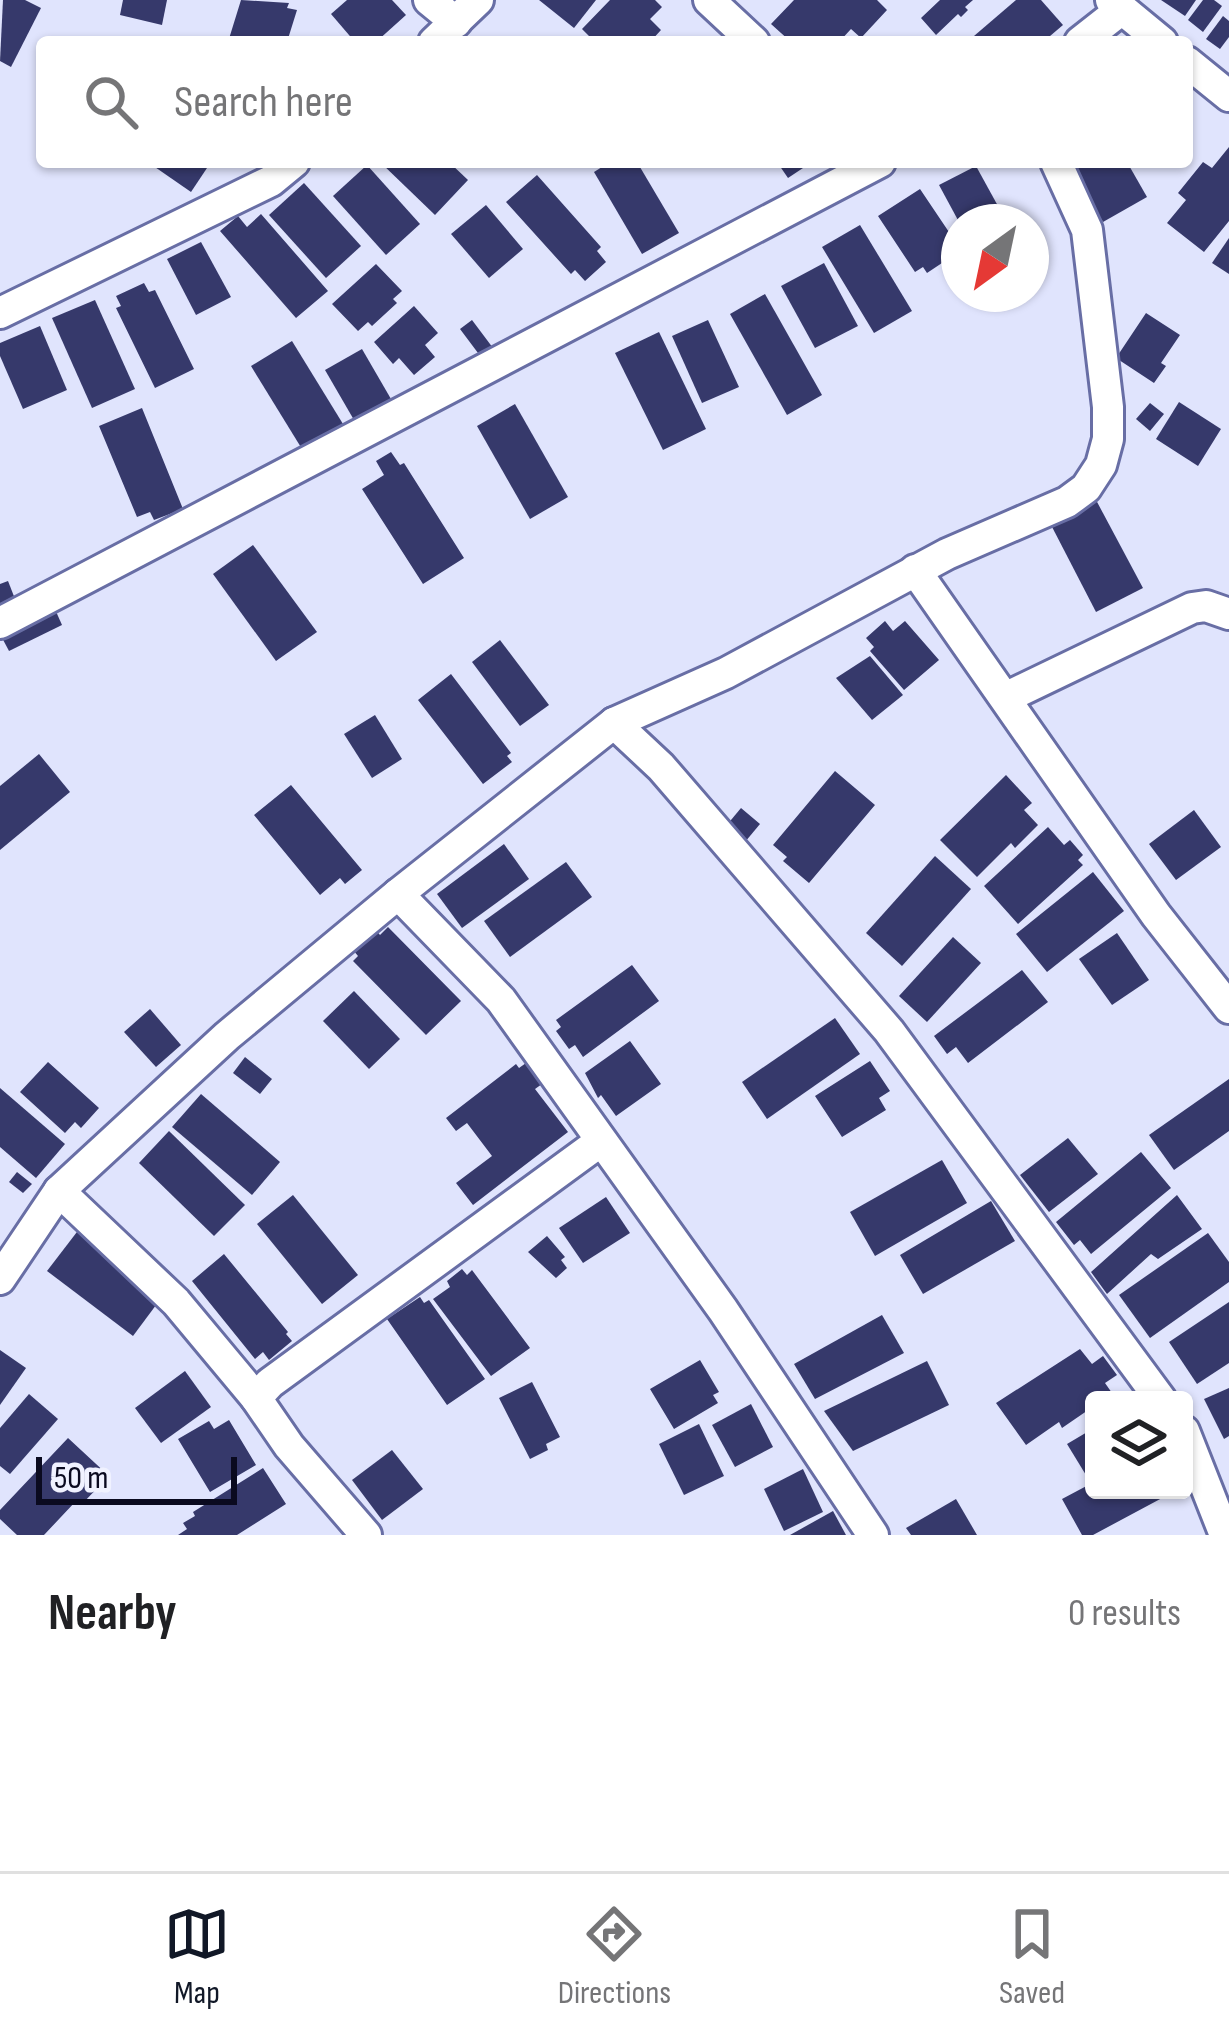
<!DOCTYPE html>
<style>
body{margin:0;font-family:"Sofia Sans Condensed",sans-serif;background:#f6f6f6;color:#202124}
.controls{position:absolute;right:36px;bottom:36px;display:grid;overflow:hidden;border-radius:12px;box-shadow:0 3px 9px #0004}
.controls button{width:108px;height:108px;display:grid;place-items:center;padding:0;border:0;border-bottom:3px solid #e0e0e0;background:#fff;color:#202124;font:60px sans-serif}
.compass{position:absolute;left:941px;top:204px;width:108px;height:108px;border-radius:50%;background:#fff;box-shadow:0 3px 9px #0004;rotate:213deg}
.scale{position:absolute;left:36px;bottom:30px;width:201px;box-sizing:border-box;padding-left:12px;border:6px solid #0a0a1f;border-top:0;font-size:33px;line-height:42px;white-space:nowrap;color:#0a0a1f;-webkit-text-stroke:9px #f0f2ff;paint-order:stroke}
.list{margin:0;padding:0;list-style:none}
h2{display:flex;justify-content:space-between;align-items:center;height:156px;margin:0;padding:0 48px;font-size:51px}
h2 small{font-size:39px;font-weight:400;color:#757577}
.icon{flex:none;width:66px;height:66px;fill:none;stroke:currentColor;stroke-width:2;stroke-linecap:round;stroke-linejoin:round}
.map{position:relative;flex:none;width:1229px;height:1535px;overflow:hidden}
.search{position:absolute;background:#fff;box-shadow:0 3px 9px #0004;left:36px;right:36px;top:36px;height:132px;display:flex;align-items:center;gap:30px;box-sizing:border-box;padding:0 42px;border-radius:12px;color:#757577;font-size:45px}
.sheet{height:336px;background:#fff}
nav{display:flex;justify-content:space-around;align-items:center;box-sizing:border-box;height:168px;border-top:3px solid #e0e0e0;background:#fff;font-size:33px;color:#757577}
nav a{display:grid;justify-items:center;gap:6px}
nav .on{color:#111827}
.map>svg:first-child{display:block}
</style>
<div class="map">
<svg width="1229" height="1535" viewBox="0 0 1229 1535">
<rect width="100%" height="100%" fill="#e0e4fd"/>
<g fill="#36396b">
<path d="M3 0H25L41 8 11 67 0 61Z"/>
<path d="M123 0H167L162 25 120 15Z"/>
<path d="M241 0 289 3 287 8 297 10 287 42H228Z"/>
<path d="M347 0H392L406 15 376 42H355L331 14Z"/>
<path d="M539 0H596L574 28Z"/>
<path d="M610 0H655L662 7 650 19 661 30 650 42H595L582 29Z"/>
<path d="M794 0H877L887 10 861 38 851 29 839 42H818L814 38 810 42H791L771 24Z"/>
<path d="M940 0H973L965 7 968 10 961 17 958 14 936 35 921 18Z"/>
<path d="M1016 0H1041L1063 25 1043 42H967Z"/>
<path d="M1161 0H1196L1185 16Z"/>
<path d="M1203 0H1214L1222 6 1203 32 1188 20Z"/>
<path d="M1223 16 1229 21V37L1220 49 1206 39Z"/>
<path d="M1229 147V221L1204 252 1167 223 1186 200 1178 193 1203 162 1212 168Z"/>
<path d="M154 162H211L191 192 152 165Z"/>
<path d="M380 162H449L468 180 435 215Z"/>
<path d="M610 162H637L679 233 642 254 594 172Z"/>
<path d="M777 162H812L788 178Z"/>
<path d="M1068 162H1127L1147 197 1103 222Z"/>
<path d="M367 165 420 224 386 255 333 196Z"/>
<path d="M976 166 1004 217 995 222H959L939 185Z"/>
<path d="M537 175 601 247 597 251 606 262 585 281 575 270 571 274 506 202Z"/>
<path d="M304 183 361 246 326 278 269 215Z"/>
<path d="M920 189 957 244 947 251 951 257 927 273 923 267 915 272 878 216Z"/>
<path d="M486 205 523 249 489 278 451 234Z"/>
<path d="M261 214 328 291 296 318 220 231 238 216 247 227Z"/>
<path d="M860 225 912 311 874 333 822 247Z"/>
<path d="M1229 238V274L1212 263Z"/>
<path d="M201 242 231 297 196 315 167 259Z"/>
<path d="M824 263 858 326 815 348 781 286Z"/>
<path d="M376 264 402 291 393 299 397 303 372 326 368 322 358 331 332 304Z"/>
<path d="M144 283 149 292 155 290 194 369 155 388 116 308 121 306 116 296Z"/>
<path d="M765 294 822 395 787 415 730 314Z"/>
<path d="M95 300 135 389 92 408 52 318Z"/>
<path d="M414 306 438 333 425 345 435 357 414 375 399 358 393 364 374 342Z"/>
<path d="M1146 313 1180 335 1161 363 1166 366 1154 383 1116 358Z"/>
<path d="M472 320 493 348 481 357 460 329Z"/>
<path d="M708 320 739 387 702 403 672 336Z"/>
<path d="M40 326 67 390 23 409 0 356V343Z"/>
<path d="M659 332 706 429 663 450 615 353Z"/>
<path d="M292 341 343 424 302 449 251 366Z"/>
<path d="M362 349 391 399 354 420 325 370Z"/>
<path d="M1179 402 1221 429 1198 466 1156 439Z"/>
<path d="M1150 403 1164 414 1150 431 1136 419Z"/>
<path d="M515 404 568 497 530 519 477 426Z"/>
<path d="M142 408 183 509 154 520 150 512 137 517 99 426Z"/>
<path d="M391 452 400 465 404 463 464 558 423 584 362 489 384 475 376 461Z"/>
<path d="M1096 500 1143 588 1096 612 1050 523Z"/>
<path d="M253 545 317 632 276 661 213 574Z"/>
<path d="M8 581 17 604 0 610V584Z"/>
<path d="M54 607 62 625 9 651 0 634Z"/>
<path d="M885 621 893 631 905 621 939 660 904 690 870 651 874 647 866 638Z"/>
<path d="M500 640 549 705 520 726 472 662Z"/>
<path d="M870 656 903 695 872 720 836 678Z"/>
<path d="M451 674 511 753 507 756 512 762 483 784 418 700Z"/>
<path d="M375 715 402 759 372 778 344 734Z"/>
<path d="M39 754 70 792 0 850V786Z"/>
<path d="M835 771 875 805 809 883 783 861 787 857 773 845Z"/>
<path d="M1006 775 1032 803 1024 810 1038 825 1015 848 1011 843 977 877 940 840Z"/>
<path d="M291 785 362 870 345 884 340 878 320 895 254 815Z"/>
<path d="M741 808 760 824 745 842 726 826Z"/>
<path d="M1194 810 1221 847 1176 880 1149 844Z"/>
<path d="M1048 827 1064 845 1070 840 1083 855 1078 860 1083 865 1018 924 984 886Z"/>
<path d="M504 844 529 879 462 928 437 894Z"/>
<path d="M935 856 971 889 902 966 866 933Z"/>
<path d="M566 862 592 897 510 957 484 921Z"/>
<path d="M1093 872 1124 911 1047 972 1016 934Z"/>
<path d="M388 927 461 1001 426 1035 353 961 358 956 353 950 375 929 380 935Z"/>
<path d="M1117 933 1149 980 1112 1005 1079 959Z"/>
<path d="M953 937 981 963 927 1022 899 996Z"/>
<path d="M632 965 659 1001 583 1057 575 1045 569 1049 556 1031 561 1027 556 1020Z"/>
<path d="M1022 970 1048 1002 968 1063 956 1047 947 1054 934 1036Z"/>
<path d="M354 991 400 1039 369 1069 323 1021Z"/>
<path d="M150 1009 181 1045 156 1067 124 1032Z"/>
<path d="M835 1018 860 1054 767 1119 742 1082Z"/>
<path d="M630 1041 661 1084 616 1116 601 1095 598 1098 585 1073Z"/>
<path d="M245 1057 272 1079 260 1094 233 1073Z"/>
<path d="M870 1061 890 1091 879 1098 886 1110 842 1137 815 1096Z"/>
<path d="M48 1062 99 1108 81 1128 75 1122 65 1133 20 1092Z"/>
<path d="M526 1063 542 1084 535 1089 568 1132 473 1205 456 1183 492 1156 467 1123 456 1131 446 1118 516 1064 519 1068Z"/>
<path d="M1229 1079V1131L1174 1170 1149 1135Z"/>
<path d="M0 1088 65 1144 36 1178 0 1147Z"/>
<path d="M201 1094 280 1162 252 1195 172 1127Z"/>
<path d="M169 1131 245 1205 214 1236 139 1163Z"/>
<path d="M1068 1138 1098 1174 1049 1212 1020 1175Z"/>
<path d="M1141 1152 1171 1188 1091 1254 1080 1240 1074 1245 1056 1222Z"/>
<path d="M942 1160 967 1203 875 1256 850 1212Z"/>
<path d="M17 1172 32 1184 23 1193 9 1182Z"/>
<path d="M293 1195 358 1275 322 1304 257 1224Z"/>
<path d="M1177 1195 1202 1229 1158 1259 1151 1254 1107 1294 1091 1272Z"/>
<path d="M606 1197 630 1233 583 1263 559 1228Z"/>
<path d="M991 1201 1015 1241 923 1294 900 1255Z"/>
<path d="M80 1228 165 1293 133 1336 47 1271Z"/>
<path d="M1208 1233 1229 1262V1282L1150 1338 1119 1295Z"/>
<path d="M547 1236 565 1257 561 1260 567 1268 556 1278 528 1252Z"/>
<path d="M224 1254 288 1332 286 1334 292 1341 269 1360 263 1352 255 1359 192 1281Z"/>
<path d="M462 1269 467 1275 472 1270 530 1348 491 1376 433 1299 450 1287 447 1281Z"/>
<path d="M420 1297 424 1303 429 1300 485 1379 447 1405 387 1319Z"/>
<path d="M1229 1302V1363L1197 1384 1169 1342Z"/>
<path d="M882 1315 904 1353 815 1399 794 1364Z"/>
<path d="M1080 1349 1092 1364 1103 1356 1117 1375 1105 1383 1112 1393 1094 1400V1406L1062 1428 1059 1422 1026 1445 996 1403Z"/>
<path d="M0 1350 26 1368 0 1405Z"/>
<path d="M700 1360 719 1392 713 1395 718 1403 674 1429 650 1389Z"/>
<path d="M927 1361 949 1405 853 1451 824 1411Z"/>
<path d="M185 1371 211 1407 161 1443 135 1408Z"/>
<path d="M532 1382 560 1437 546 1444 548 1450 530 1459 499 1398Z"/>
<path d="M1229 1388V1436L1224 1439 1204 1399Z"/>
<path d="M29 1394 58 1419 10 1474 0 1466V1428Z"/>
<path d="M751 1404 773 1447 735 1467 712 1425Z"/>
<path d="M229 1420 256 1465 210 1492 178 1439 209 1421 214 1429Z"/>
<path d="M699 1424 724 1476 684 1495 659 1444Z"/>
<path d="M1094 1428V1477L1089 1480 1067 1444Z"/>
<path d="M68 1438 109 1476 81 1505 76 1501 44 1535H17L0 1519V1510Z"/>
<path d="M392 1450 423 1489 382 1520 352 1480Z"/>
<path d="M263 1468 286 1504 237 1535H178L187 1529 183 1523 195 1516 193 1512Z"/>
<path d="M803 1469 823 1512 784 1531 764 1489Z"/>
<path d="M1094 1482V1490H1177L1093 1535H1082L1062 1499Z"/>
<path d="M956 1499 977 1535H911L906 1528Z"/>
<path d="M833 1511 846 1535H790Z"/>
</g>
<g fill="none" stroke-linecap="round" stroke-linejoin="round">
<g stroke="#686ea5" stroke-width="36">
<g id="minor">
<path d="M429 0 456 22"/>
<path d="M709 0 754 42"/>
<path d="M1111 0 1162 42"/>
<path d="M434 42 478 0"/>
<path d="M1080 42 1122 9"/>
<path d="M1187 62 1229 96"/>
<path d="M0 313 271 181 294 162"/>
<path d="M915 570 1156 915 1229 1008"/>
<path d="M0 623 880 162"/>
<path d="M1007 697 1192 608 1206 606 1229 614"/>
<path d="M614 723 661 767 889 1031 1161 1400"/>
<path d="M398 894 501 1000 723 1310 873 1535"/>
<path d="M59 1191 176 1302 256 1398 270 1383 601 1141"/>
<path d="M0 1279 59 1191 227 1036 398 894 614 723 726 673 947 554 1067 502 1086 488 1101 465 1108 439V407L1087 230 1056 162"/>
<path d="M256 1398 289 1446 366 1535"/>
<path d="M1184 1431 1225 1535"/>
</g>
</g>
<use href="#minor" stroke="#fff" stroke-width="30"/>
</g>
</svg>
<div class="controls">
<button><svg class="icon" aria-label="layers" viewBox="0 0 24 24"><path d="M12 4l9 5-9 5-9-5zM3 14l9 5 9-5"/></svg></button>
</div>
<svg class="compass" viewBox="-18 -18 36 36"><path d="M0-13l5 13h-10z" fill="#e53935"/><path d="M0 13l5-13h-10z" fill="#757577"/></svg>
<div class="scale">50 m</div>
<div class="search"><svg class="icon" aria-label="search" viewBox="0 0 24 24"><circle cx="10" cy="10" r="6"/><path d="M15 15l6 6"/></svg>Search here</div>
</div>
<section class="sheet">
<h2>Nearby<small>0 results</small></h2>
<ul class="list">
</ul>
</section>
<nav>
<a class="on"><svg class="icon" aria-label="map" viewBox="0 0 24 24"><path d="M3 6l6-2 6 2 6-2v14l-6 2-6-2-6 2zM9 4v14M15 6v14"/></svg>Map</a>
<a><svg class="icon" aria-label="directions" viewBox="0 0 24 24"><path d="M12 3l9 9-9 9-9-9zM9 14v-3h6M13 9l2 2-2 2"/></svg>Directions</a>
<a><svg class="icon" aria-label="saved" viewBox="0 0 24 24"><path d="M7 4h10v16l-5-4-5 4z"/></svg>Saved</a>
</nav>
